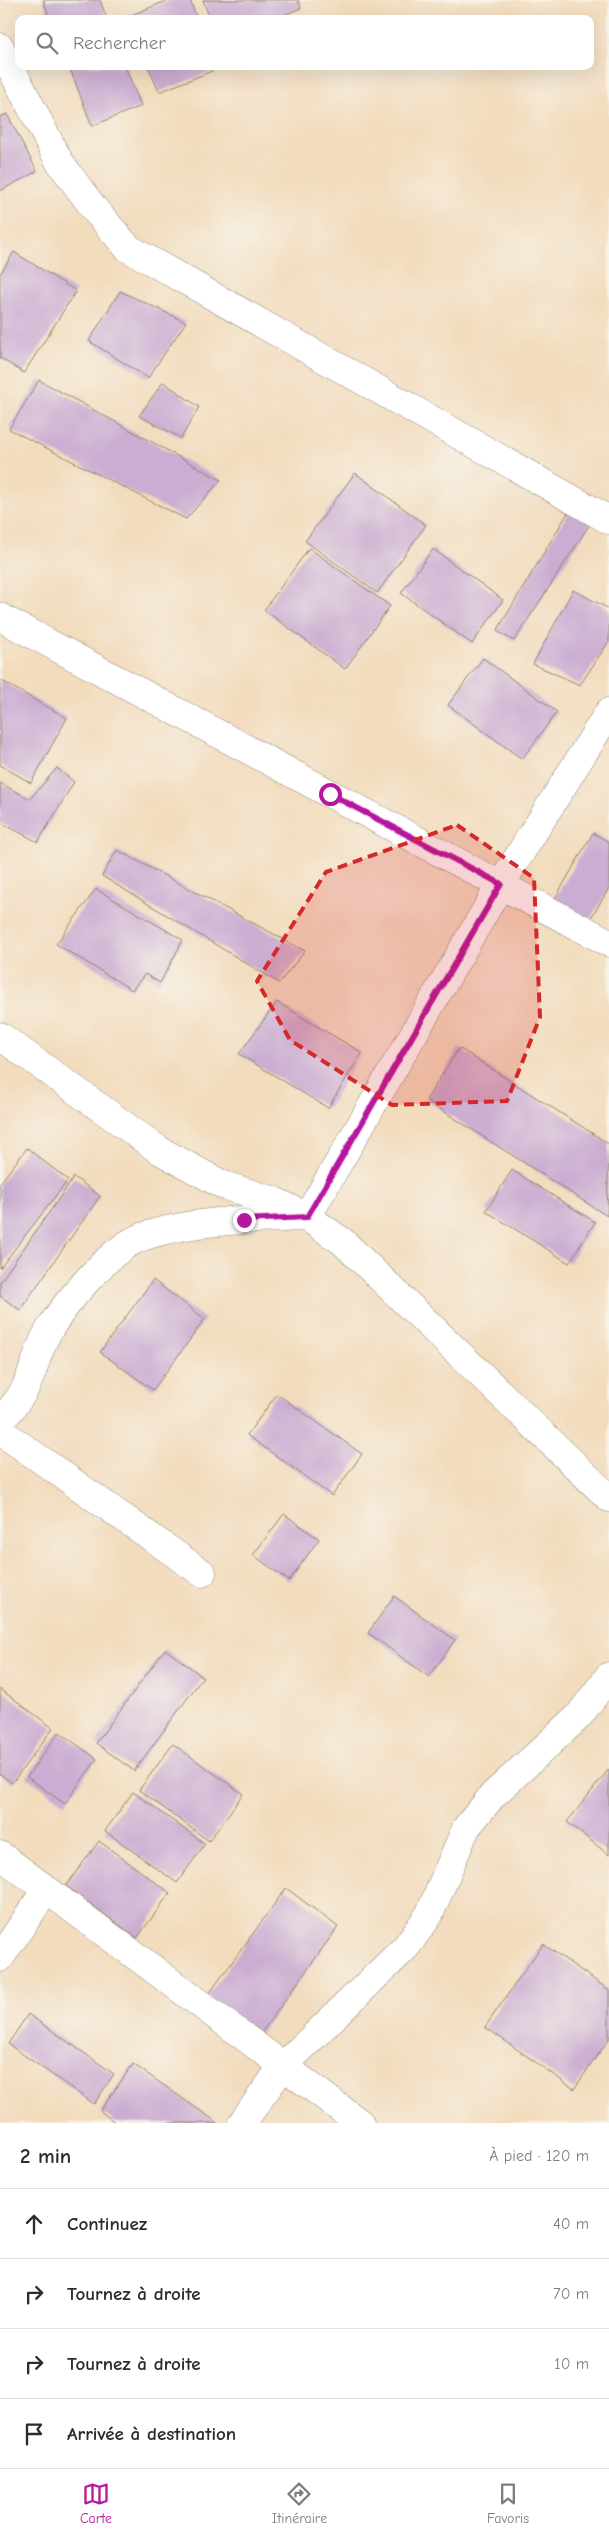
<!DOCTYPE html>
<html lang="fr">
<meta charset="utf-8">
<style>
body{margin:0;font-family:"Comic Neue",sans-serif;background:#f7f7f7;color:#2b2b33}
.stop{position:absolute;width:15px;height:15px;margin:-11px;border:4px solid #b5179e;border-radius:50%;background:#fff}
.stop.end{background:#b5179e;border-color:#fff;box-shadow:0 1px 5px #0008}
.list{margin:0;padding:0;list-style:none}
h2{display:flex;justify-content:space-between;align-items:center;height:65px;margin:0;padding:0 20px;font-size:21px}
h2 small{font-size:16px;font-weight:400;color:#7c7c81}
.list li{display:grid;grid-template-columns:32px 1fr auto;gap:15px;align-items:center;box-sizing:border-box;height:70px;padding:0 20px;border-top:1px solid #e1e1e2}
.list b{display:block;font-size:19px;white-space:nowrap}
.list em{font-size:16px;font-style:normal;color:#7c7c81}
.icon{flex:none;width:28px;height:28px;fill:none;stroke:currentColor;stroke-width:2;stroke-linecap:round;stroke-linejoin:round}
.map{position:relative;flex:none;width:609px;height:2123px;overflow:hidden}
.search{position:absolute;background:#fff;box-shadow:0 5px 20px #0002;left:15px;right:15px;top:15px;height:55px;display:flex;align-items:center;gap:12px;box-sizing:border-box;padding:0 18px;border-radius:10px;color:#7c7c81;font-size:19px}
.sheet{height:345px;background:#fff}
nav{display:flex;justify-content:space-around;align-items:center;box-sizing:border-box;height:70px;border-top:1px solid #e1e1e2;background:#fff;font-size:14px;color:#7c7c81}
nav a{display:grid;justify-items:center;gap:2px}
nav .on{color:#b5179e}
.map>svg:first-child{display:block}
</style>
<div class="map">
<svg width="609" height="2123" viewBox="0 0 609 2123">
<rect width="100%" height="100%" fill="#f7f3e8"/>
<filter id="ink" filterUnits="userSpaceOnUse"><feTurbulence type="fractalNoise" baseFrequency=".02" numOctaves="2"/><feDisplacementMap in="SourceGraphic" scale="10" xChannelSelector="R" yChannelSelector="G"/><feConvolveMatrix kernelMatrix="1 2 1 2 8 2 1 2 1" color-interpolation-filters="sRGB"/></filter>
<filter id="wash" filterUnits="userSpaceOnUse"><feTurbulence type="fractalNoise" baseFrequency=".0096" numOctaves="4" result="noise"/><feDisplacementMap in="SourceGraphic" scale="20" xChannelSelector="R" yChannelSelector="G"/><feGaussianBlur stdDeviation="1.12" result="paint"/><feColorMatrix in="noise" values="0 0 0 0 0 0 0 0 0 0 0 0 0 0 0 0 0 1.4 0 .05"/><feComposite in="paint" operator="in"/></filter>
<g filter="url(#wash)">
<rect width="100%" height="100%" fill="#f2dcbd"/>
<g id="blocks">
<g fill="#caadd2">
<path d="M43 0H100L107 19H50Z"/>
<path d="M169 0H190L197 19H130L129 16Z"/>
<path d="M203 0H298L301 8 274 19H210Z"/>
<path d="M69 66H125L141 106 92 126Z"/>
<path d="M148 66H215L217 69 159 92Z"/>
<path d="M7 114 37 171 0 191V117Z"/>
<path d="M14 252 76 291 24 373 0 358V274Z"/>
<path d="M120 291 186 322 148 378 89 341Z"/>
<path d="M39 380 221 480 186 519 9 429Z"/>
<path d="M163 382 199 407 181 438 139 416Z"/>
<path d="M355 473 426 525 377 593 305 541Z"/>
<path d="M569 511 592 521 514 641 497 631Z"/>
<path d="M309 548 390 606 345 669 264 610Z"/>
<path d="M433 549 503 600 472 644 401 593Z"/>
<path d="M573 590 609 609V641L580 685 533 664Z"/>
<path d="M483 658 557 712 522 759 448 705Z"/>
<path d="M0 680 67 718 31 783 0 765Z"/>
<path d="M57 768 74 782 38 842 0 822V783L30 799Z"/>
<path d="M593 833 609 842V888L588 923 553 902Z"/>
<path d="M117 850 305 951 279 983 102 876Z"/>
<path d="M96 889 183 940 160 983 145 974 132 990 56 944Z"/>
<path d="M277 1002 362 1053 328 1108 239 1054Z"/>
<path d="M459 1048 609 1144 607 1216 426 1100Z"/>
<path d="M27 1148 68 1180 0 1268V1183Z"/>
<path d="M512 1170 595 1222 569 1263 486 1211Z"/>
<path d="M74 1177 100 1196 20 1310 0 1296V1282Z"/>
<path d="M153 1280 205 1319 153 1390 100 1352Z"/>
<path d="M277 1394 362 1454 332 1496 247 1435Z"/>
<path d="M284 1514 319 1539 289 1581 253 1555Z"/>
<path d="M394 1596 455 1640 429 1677 368 1633Z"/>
<path d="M165 1649 203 1677 134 1771 96 1743Z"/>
<path d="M0 1689 53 1728 12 1783 0 1774Z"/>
<path d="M59 1732 97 1759 65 1804 27 1777Z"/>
<path d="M173 1744 243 1794 209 1841 139 1790Z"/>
<path d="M609 1769V1855L567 1822Z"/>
<path d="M133 1792 205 1844 177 1883 105 1831Z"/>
<path d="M99 1841 170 1893 137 1938 66 1886Z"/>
<path d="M286 1888 338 1927 259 2036 206 1998Z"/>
<path d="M543 1944 609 1990V2039L574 2089 485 2027Z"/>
<path d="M28 2014 114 2074 94 2104 8 2044Z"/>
<path d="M133 2064 218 2123H116L100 2111Z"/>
</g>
</g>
</g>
<g filter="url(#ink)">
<use href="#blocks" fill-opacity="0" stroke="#8e8474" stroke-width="1"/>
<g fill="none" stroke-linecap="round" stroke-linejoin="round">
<g stroke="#8e8474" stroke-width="29">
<g id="minor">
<path d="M0 47 59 161 95 210 128 248 609 520"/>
<path d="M0 617 609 943"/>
<path d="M0 1036 159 1150 223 1185 275 1201 307 1217 343 1242 609 1498"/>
<path d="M0 1422C8 1412 17 1403 23 1392 34 1373 37 1350 48 1332 63 1305 109 1251 137 1239 185 1220 256 1219 307 1217L501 884 609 712"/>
<path d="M0 1431 202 1573"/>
<path d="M0 1855 360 2123"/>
<path d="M0 1958 46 1890"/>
<path d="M242 2123 283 2066 406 1947 429 1915 466 1828 493 1795 578 1717 609 1676"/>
</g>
</g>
<use href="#minor" stroke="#fff" stroke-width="28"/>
</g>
</g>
<g fill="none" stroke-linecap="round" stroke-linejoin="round" filter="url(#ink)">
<path stroke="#b5179e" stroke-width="6" d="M244 1220 307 1217 501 884 330 794"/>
</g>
<path fill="#d62828" fill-opacity="0.2" stroke="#d62828" stroke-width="4" stroke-dasharray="10 6" stroke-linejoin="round" d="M457 825 534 878 540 1017 507 1101 392 1105 290 1040 257 981 326 872Z"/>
</svg>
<div class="stop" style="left:330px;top:794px"></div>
<div class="stop end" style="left:244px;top:1220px"></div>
<div class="search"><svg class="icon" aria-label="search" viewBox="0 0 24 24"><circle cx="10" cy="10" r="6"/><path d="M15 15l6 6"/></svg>Rechercher</div>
</div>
<section class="sheet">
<h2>2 min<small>À pied · 120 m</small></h2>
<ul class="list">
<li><svg class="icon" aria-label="ahead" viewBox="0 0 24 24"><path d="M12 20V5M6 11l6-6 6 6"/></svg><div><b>Continuez</b></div><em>40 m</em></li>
<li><svg class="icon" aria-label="right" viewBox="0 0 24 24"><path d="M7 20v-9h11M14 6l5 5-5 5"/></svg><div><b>Tournez à droite</b></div><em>70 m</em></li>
<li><svg class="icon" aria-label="right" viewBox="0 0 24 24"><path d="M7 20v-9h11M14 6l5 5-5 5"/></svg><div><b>Tournez à droite</b></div><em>10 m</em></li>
<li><svg class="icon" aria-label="arrive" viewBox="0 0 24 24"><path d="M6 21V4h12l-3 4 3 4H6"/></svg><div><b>Arrivée à destination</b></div></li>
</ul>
</section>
<nav>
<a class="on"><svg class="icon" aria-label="map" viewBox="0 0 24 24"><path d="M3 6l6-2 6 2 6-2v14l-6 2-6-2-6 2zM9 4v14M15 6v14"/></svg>Carte</a>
<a><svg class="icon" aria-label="directions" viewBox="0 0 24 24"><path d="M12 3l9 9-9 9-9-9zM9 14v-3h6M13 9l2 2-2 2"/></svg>Itinéraire</a>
<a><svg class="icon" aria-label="saved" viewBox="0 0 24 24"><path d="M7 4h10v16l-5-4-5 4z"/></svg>Favoris</a>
</nav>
